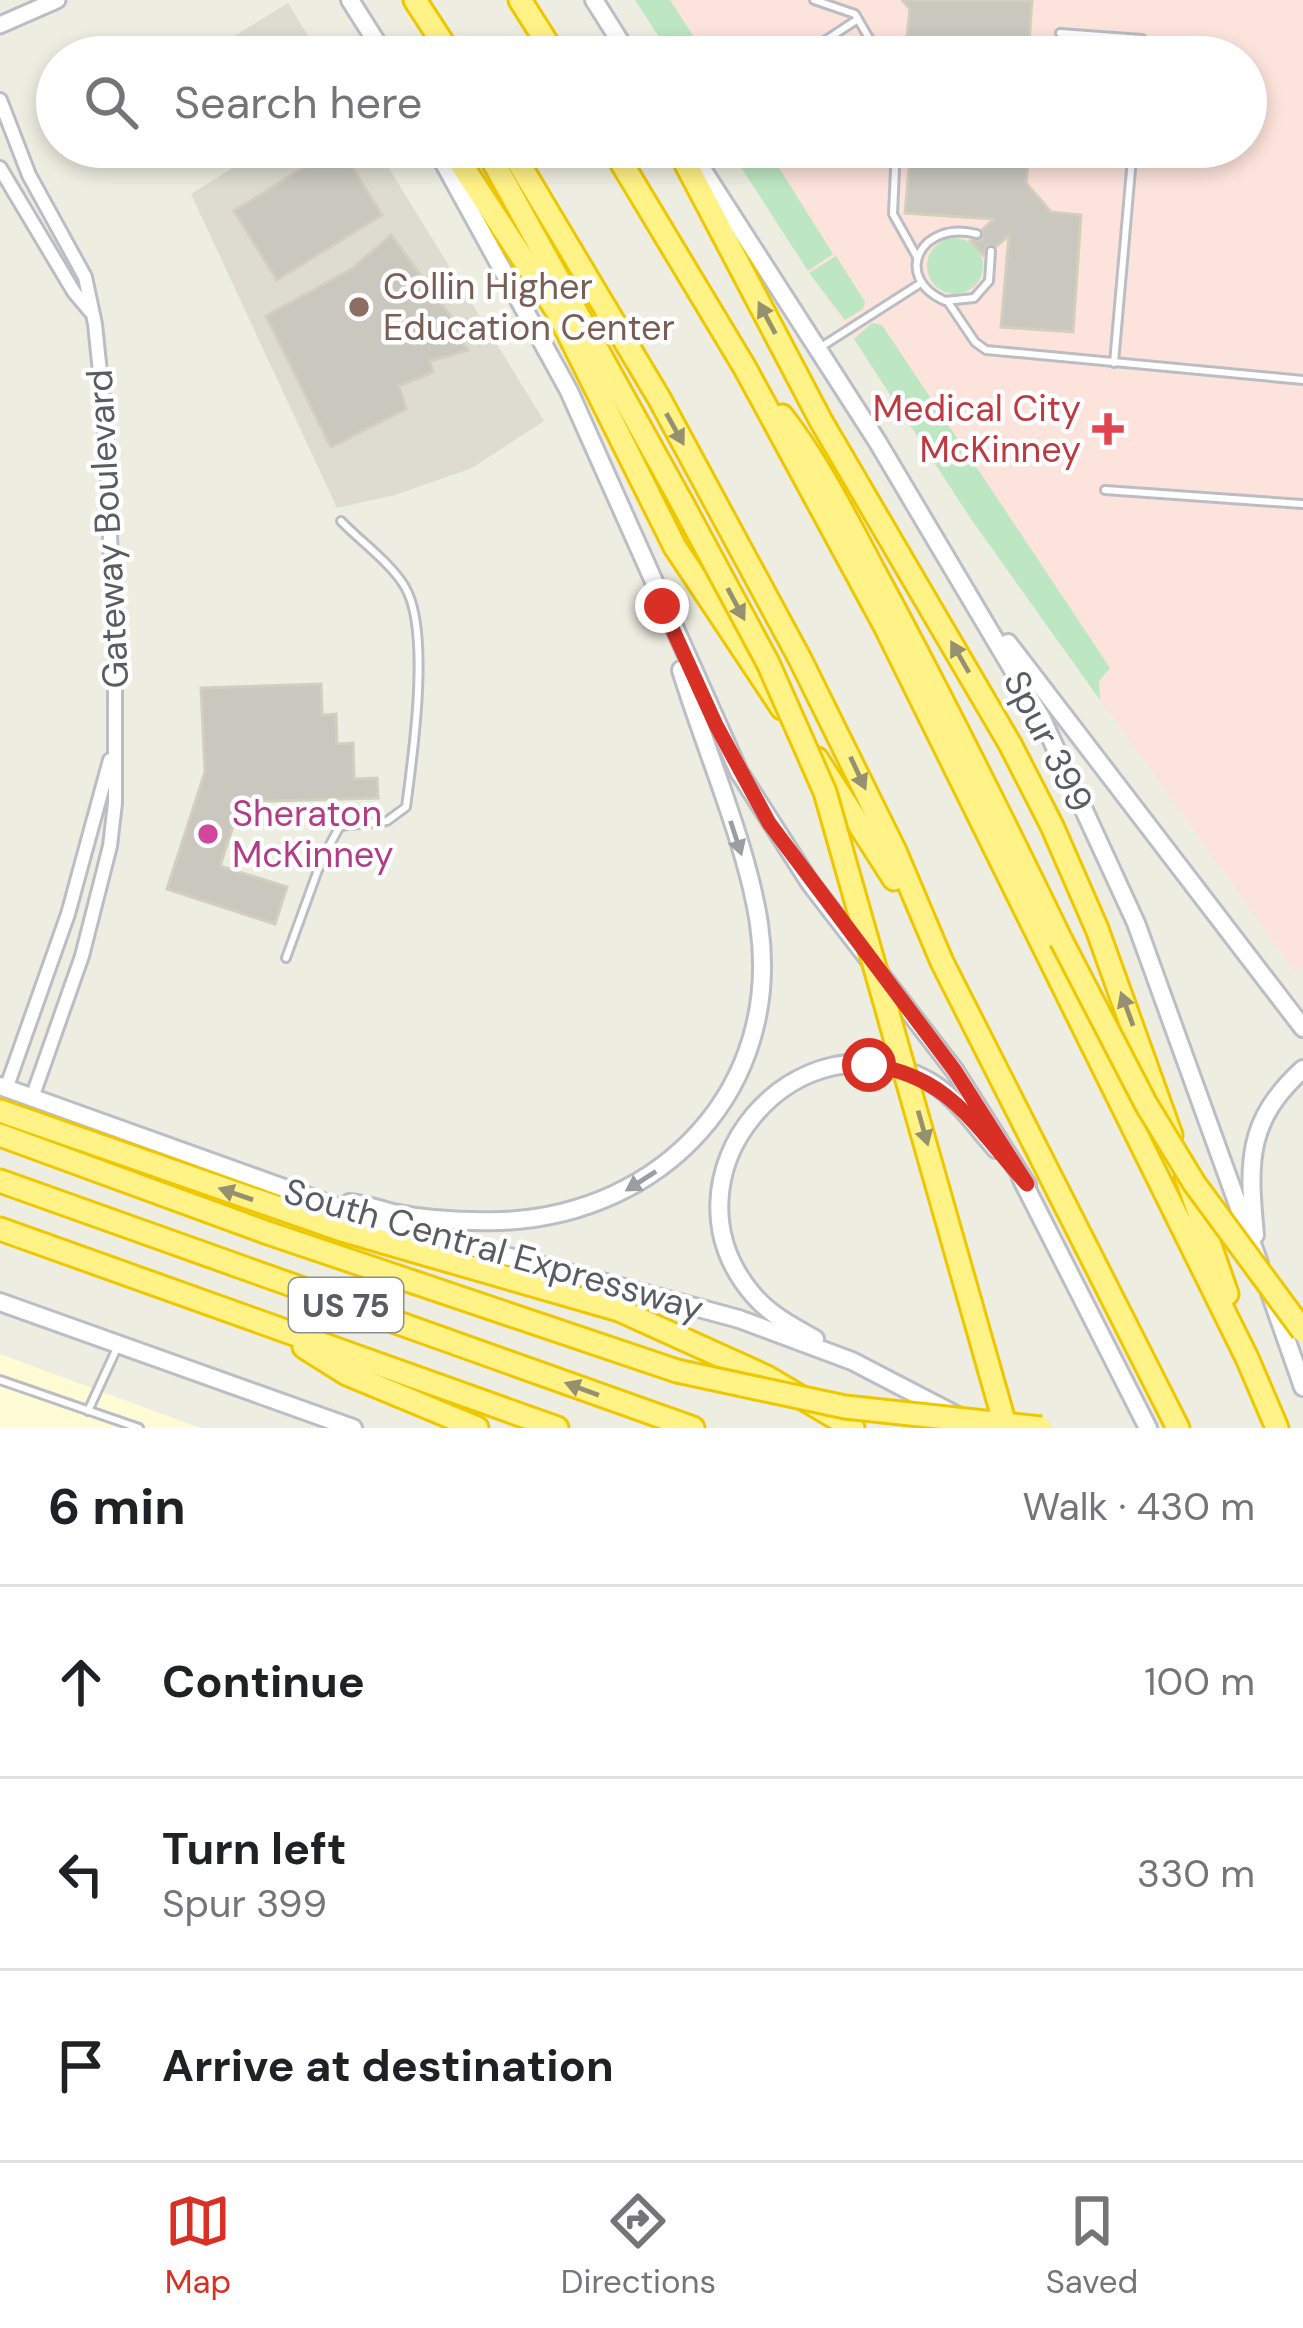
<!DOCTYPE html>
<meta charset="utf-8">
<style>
body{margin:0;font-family:"DM Sans",sans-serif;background:#f6f6f6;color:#202124}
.stop{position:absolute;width:36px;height:36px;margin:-27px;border:9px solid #d93025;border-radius:50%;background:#fff}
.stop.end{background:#d93025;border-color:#fff;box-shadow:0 3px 12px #0008}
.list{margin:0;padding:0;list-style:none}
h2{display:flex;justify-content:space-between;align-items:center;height:156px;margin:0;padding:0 48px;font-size:51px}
h2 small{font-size:39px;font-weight:400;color:#757577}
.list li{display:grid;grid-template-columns:78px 1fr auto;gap:36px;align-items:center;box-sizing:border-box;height:192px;padding:0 48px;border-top:3px solid #e0e0e0}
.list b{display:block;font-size:45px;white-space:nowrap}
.list p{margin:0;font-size:39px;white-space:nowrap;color:#757577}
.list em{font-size:39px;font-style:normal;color:#757577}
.icon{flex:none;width:66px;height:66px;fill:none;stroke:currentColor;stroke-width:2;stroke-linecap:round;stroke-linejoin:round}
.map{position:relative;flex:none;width:1303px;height:1428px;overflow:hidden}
.search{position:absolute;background:#fff;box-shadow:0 6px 18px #0003;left:36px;right:36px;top:36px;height:132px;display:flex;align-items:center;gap:30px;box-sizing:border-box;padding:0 42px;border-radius:66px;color:#757577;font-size:45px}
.sheet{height:732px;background:#fff}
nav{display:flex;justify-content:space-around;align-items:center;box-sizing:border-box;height:168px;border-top:3px solid #e0e0e0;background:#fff;font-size:33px;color:#757577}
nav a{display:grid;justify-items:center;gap:6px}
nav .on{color:#d93025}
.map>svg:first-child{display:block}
</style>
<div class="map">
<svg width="1303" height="1428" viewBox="0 0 1303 1428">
<rect width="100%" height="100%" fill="#eeede1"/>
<path fill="#fffbd5" d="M0 1354 200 1428H0Z"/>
<g fill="#dedcd0">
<path d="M288 3 321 57H201Z"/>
<path d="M218 147H376L544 421 472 468 395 495 337 508 191 194 231 169Z"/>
</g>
<path fill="#fce3db" d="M635 0H1303V964L1295 971 971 519 728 147H1246V57H672Z"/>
<g fill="#bce7c2">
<path d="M635 0H670L707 57H672Z"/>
<path d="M728 147H766L833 254 808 271Z"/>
<circle cx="955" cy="266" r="28"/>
<path d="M836 256 865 302 863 309 845 320 809 273Z"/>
<path d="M872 323 882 325 1110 668 1099 681 1100 700 971 519 854 339Z"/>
</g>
<g fill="#c9c7be" stroke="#d3cfbf" stroke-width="3">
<path d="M902 0H1032L1028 57H905L910 9Z"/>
<path d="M336 147H340L382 215 277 280 234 211Z"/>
<path d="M911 147 1029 153 1026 183 1051 212 1081 215 1073 332 1001 327 1009 235 997 246 987 245 983 255 971 241 982 239 983 229 994 219 905 213Z"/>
<path d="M391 235 455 322 448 327 468 350 430 361 433 372 399 386 406 409 331 447 266 316 353 268Z"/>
<path d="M321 684 322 715 336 714 337 744 353 743 354 779 377 778 378 798 241 802 220 866 287 887 275 924 167 889 205 772 201 688Z"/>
</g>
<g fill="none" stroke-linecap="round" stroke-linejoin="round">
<g stroke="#bcbdc4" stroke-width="12">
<g id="service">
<path d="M814 0 855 14 880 57"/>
<path d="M1060 33 1142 39 1141 57"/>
<path d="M800 57 858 19"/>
<path d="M896 147 893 214 917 257"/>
<path d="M977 234C921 219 891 277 945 301L974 298 989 281 991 251"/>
<path d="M948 302 975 342 986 350 1303 380"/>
<path d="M821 347 921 283"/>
<path d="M1114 363 1133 147"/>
<path d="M1105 490 1302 504"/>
<path d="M286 958 322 859 340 826 387 821 406 807C413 754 431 631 405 587 391 563 361 542 341 521"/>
<path d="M0 1380 139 1428"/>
<path d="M88 1411 117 1348"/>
</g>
</g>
<g stroke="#bcbdc4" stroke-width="18">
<g id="minor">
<path d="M0 100 29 175 85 277 95 324 105 421 115 650V803L110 846 82 956 32 1098"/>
<path d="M0 168 74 292 90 311"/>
<path d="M6 1089 68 914 110 760"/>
</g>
</g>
<g stroke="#bcbdc4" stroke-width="21">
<path id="tertiary" d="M0 25 57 0"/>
</g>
<g stroke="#bcbec6" stroke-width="22">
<g id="secondary">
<path d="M350 0 386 57"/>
<path d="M594 0 630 57"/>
<path d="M435 147 569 391 739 772 810 883 955 1071 1027 1185"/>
<path d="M688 147 877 441 1042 719 1136 923 1259 1263"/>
<path d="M1008 643 1303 1028"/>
<path d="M0 1086 376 1221 739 1319 852 1361 956 1415"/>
<path d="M1021 1178 1148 1428"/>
<path d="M349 1203C364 1204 378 1209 393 1213 428 1220 466 1222 502 1221 663 1214 783 1088 759 924 747 844 705 749 681 670"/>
<path d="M1255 1235C1248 1162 1246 1121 1303 1069"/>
<path d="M1270 1293 1303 1387"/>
<path d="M0 1302 353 1428"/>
<path d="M815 1339C794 1327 772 1316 755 1297 650 1178 797 1004 932 1083 958 1099 976 1127 996 1149"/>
</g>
</g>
<g stroke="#efc700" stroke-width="27">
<g id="motorway">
<path d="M415 0 452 57"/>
<path d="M520 0 556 57"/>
<path d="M627 52 630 57"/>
<path d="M450 147 557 311 675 547 782 708"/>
<path d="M485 147 681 501"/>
<path d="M509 147 659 398 800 659 895 851 942 962 1178 1428"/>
<path d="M612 147 745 368 885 626 1247 1358 1277 1428"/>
<path d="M677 147 821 421 1010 744 1052 826 1097 929 1171 1135"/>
<path d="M782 416C822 467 850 527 881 584 944 701 1003 820 1061 940"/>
<path d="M817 759 894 879"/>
<path d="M0 1111 345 1231 619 1310 767 1377 853 1428"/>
<path d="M0 1135 268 1233 677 1371"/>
<path d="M1186 1176 1227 1294"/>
<path d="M0 1181 693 1428"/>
<path d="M0 1229 557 1428"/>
<path d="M304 1347 347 1374 477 1428"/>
</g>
</g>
<use href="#service" stroke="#fff" stroke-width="6"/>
<use href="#minor" stroke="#fff" stroke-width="12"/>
<use href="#tertiary" stroke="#fff" stroke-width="15"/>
<use href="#secondary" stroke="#fff" stroke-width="16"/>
<use href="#motorway" stroke="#fff287" stroke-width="21"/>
<g stroke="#efc700" stroke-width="27" stroke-linecap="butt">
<g id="motorway-bridge">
<path d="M681 501 768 663 825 792 1006 1428"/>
<path d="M1061 940 1146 1104 1194 1183 1303 1331"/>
<path d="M677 1371 845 1407 1041 1428"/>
</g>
</g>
<use href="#motorway-bridge" stroke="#fff287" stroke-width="21"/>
</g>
<defs><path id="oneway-solid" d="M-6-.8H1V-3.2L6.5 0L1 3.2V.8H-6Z" transform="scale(3)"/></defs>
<g fill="#949070">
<use href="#oneway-solid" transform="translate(767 318) rotate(-118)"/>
<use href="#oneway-solid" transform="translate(675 429) rotate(61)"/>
<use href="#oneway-solid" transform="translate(736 604) rotate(62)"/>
<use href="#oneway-solid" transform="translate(960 657) rotate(-120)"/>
<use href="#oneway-solid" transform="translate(858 773) rotate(65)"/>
<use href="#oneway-solid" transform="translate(1127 1009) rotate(-110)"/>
<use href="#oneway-solid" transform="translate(923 1128) rotate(74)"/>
<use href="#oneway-solid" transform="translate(236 1194) rotate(-161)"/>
<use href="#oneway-solid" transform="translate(582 1389) rotate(-160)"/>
</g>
<g fill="#9c9da1">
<use href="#oneway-solid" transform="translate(736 838) rotate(72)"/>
<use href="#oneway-solid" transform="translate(641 1181) rotate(147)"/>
</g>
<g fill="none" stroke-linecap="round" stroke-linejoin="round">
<path stroke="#d93025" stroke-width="15" d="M662 606 716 725 769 823 955 1071 1027 1184C976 1128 950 1075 869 1065"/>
</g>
<circle fill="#8d6e63" stroke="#fff" stroke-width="4.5" cx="359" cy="307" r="12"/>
<path fill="#e0444e" stroke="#fff" stroke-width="4.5" d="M1102 411h12v12h12v12h-12v12h-12v-12h-12v-12h12z"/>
<circle fill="#d1479c" stroke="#fff" stroke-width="4.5" cx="208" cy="834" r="12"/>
<g text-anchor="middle" stroke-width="9" stroke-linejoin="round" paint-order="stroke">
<rect fill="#fff" stroke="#8c8d92" stroke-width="3" x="289" y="1278" width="114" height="54" rx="9"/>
<g font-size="33" font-weight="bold" fill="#5a5c63">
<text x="346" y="1317">US 75</text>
</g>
<g font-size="36" fill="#785e54" stroke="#fff" text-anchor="start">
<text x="383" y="299">Collin Higher<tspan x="383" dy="41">Education Center</tspan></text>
</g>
<g font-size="36" fill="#be3a42" stroke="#fff" text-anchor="end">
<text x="1081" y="421">Medical City<tspan x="1081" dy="41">McKinney</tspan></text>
</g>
<g font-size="36" fill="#5a5c63" stroke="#fff">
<text transform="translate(107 529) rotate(-93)" y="13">Gateway Boulevard</text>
<text transform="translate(1049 741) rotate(63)" y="13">Spur 399</text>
<text transform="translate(494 1249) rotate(16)" y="13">South Central Expressway</text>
</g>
<g font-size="36" fill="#b23c85" stroke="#fff" text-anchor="start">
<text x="232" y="826">Sheraton<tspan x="232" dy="41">McKinney</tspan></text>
</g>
</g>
</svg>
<div class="stop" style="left:869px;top:1065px"></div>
<div class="stop end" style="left:662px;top:606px"></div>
<div class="search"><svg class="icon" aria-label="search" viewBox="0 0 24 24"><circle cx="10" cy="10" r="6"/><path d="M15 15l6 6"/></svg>Search here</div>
</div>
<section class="sheet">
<h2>6 min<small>Walk · 430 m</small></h2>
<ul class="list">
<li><svg class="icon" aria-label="ahead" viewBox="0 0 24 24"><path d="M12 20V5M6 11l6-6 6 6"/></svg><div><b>Continue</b></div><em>100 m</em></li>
<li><svg class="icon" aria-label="left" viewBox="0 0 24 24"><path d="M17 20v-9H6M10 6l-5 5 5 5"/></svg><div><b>Turn left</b><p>Spur 399</p></div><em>330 m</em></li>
<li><svg class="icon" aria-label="arrive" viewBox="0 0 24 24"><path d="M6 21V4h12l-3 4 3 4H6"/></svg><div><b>Arrive at destination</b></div></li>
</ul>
</section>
<nav>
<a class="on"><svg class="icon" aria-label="map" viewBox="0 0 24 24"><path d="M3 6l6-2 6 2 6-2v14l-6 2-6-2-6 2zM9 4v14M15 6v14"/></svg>Map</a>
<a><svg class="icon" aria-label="directions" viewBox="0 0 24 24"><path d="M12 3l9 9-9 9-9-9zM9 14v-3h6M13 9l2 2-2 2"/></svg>Directions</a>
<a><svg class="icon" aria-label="saved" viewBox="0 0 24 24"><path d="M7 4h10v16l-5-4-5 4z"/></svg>Saved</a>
</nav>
